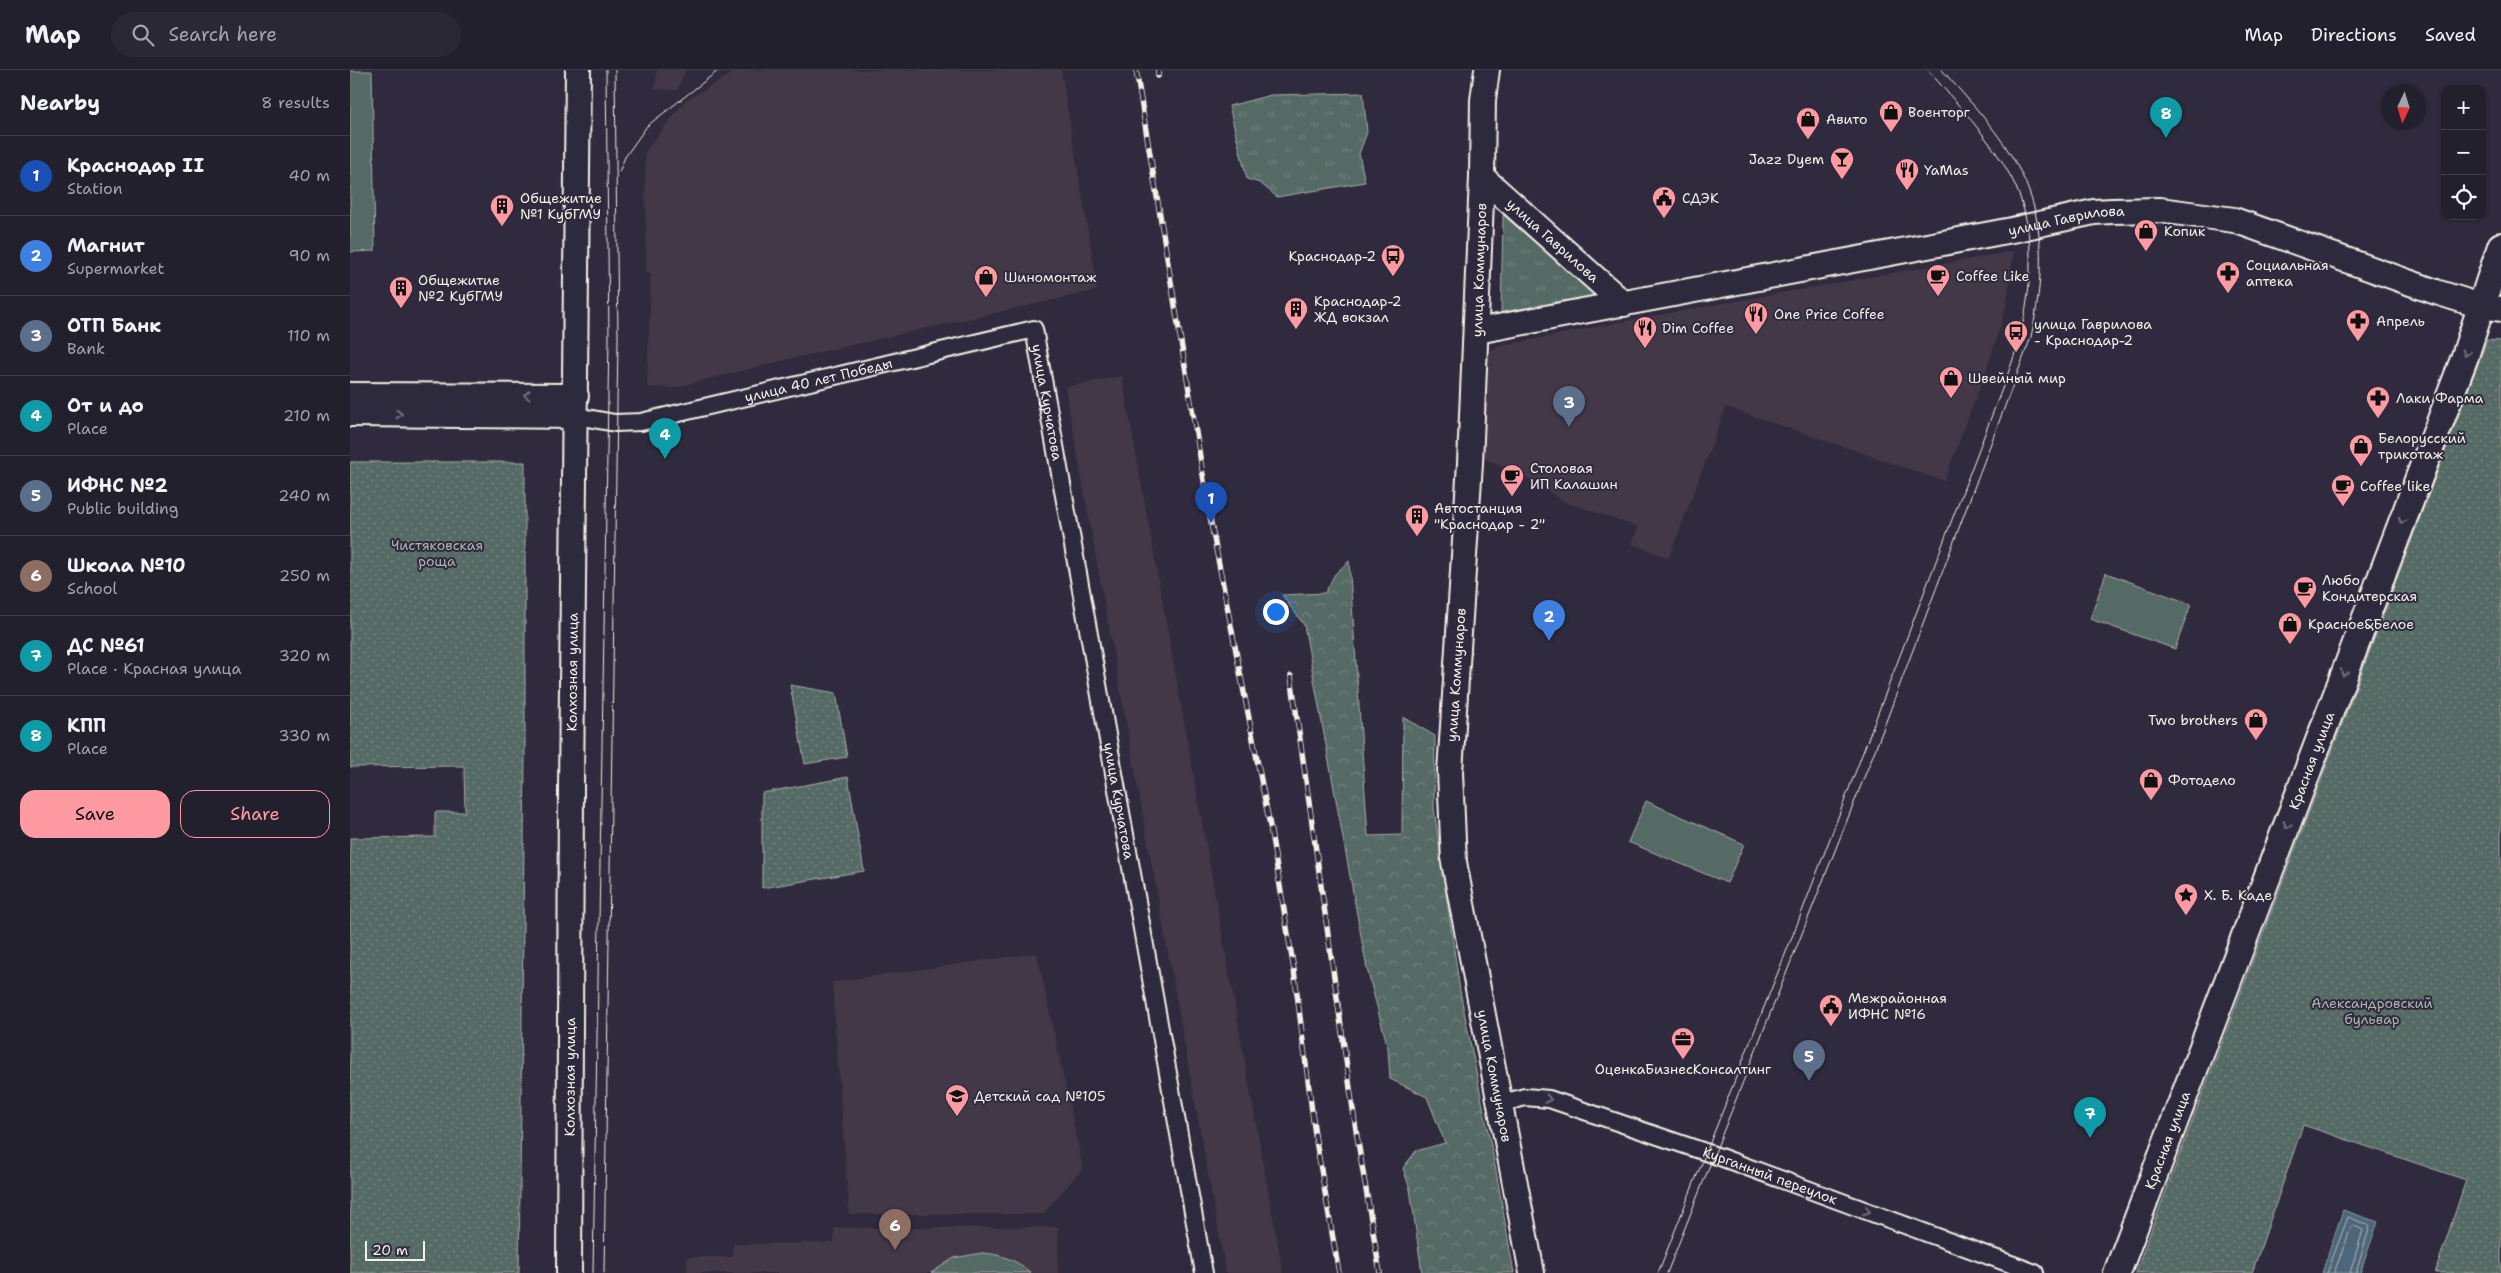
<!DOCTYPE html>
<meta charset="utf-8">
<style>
body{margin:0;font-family:"Shantell Sans",sans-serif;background:#2b2836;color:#f1f3f6}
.controls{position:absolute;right:15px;top:15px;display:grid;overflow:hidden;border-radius:10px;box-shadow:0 1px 4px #0004}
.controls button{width:45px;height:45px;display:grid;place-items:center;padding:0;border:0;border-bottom:1px solid #403e4a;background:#23202e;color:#f1f3f6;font:25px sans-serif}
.compass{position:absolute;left:2031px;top:15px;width:45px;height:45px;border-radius:50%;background:#23202e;box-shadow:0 1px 4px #0004;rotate:184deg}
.scale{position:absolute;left:15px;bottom:12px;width:60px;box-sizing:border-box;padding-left:5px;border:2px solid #f4f1e8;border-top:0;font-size:14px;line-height:18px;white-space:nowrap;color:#f4f1e8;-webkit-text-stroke:4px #2f2a3d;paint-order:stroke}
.you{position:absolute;left:925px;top:541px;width:18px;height:18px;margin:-12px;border:4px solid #fff;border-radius:50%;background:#1a73e8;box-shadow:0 0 0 8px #1a73e833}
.badge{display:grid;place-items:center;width:32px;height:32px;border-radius:50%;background:#ff9aa2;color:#fff;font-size:16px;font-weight:700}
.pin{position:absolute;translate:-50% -41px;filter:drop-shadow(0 1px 2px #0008)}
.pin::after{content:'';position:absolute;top:26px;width:18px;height:15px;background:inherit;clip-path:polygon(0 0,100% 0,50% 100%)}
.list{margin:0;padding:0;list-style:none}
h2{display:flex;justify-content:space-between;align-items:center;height:65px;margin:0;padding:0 20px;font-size:21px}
h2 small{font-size:16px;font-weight:400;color:#a3a3aa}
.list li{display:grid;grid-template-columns:32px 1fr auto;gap:15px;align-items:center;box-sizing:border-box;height:80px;padding:0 20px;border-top:1px solid #403e4a}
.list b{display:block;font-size:19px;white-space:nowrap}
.list p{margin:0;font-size:16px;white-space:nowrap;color:#a3a3aa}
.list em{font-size:16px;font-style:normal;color:#a3a3aa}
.actions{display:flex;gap:10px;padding:15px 20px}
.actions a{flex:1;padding:11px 0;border:1px solid #ff9aa2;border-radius:15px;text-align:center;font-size:18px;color:#ff9aa2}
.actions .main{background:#ff9aa2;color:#111}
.icon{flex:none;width:28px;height:28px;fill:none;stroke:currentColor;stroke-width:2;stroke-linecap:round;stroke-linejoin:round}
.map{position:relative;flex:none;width:2151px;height:1203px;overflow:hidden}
header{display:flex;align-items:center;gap:30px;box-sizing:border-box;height:70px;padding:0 25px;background:#23202e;border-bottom:1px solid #403e4a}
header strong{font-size:24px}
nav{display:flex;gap:28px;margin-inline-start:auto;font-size:18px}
.search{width:350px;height:45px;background:#2b2836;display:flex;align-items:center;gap:12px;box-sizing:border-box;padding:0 18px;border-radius:28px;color:#a3a3aa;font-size:19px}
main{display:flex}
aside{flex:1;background:#23202e}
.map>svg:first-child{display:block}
</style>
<header>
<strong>Map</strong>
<div class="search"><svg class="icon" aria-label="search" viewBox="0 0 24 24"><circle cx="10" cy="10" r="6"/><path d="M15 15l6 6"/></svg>Search here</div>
<nav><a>Map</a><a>Directions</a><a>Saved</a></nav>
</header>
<main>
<aside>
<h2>Nearby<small>8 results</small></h2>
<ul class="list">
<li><span class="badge" style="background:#1a4fb4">1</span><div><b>Краснодар II</b><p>Station</p></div><em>40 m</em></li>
<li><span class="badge" style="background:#3f7fe0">2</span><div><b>Магнит</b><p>Supermarket</p></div><em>90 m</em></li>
<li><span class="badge" style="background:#5c6f8a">3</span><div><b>ОТП Банк</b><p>Bank</p></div><em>110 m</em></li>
<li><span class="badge" style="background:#0f9aa8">4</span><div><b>От и до</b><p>Place</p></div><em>210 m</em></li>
<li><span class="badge" style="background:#5c6f8a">5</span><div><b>ИФНС №2</b><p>Public building</p></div><em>240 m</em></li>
<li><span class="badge" style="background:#8d6e63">6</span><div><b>Школа №10</b><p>School</p></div><em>250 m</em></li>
<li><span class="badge" style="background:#0f9aa8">7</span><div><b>ДС №61</b><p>Place · Красная улица</p></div><em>320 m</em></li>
<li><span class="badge" style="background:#0f9aa8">8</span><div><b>КПП</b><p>Place</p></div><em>330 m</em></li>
</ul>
<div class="actions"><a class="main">Save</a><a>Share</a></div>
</aside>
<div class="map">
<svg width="2151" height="1203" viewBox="0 0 2151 1203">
<defs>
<pattern id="grass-tufts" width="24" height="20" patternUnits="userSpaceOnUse" patternTransform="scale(1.25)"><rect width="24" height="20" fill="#576b65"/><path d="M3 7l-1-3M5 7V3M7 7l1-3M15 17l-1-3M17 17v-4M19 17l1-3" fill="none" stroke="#70817b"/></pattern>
<pattern id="forest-crowns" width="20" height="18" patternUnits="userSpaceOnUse" patternTransform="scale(1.25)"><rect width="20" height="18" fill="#576b65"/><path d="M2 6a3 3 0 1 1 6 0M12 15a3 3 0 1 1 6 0" fill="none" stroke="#70817b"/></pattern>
<pattern id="park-dots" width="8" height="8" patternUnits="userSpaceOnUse" patternTransform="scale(1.25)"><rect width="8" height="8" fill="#576b65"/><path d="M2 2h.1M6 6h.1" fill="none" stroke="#70817b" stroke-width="1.8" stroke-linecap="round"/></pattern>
</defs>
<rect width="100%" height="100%" fill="#2f2a3d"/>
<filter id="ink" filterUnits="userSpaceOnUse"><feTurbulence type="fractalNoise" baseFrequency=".02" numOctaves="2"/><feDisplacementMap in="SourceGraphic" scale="10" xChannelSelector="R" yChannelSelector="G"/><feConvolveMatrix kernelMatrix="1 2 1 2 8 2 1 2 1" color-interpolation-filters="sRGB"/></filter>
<g filter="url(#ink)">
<g fill="#423847">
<path d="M307 0H336L327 20 305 19Z"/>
<path d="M388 0H711L748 220 435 290 323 318 297 317 301 204H296L295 82 335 31Z"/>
<path d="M1664 181 1656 237 1639 293 1594 411 1376 337 1319 488 1282 474 1288 457 1215 432 1166 401 1134 389 1138 283 1147 277 1270 252Z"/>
<path d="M772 306 933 1203H876L715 317Z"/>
<path d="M687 883 733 1098 693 1144H499L482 912Z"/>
<path d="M708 1157V1203H337V1187H382L383 1174 484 1173V1158Z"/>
</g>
<g fill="url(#grass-tufts)" stroke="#a6aea6">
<path d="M1013 23 1017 62 1009 84 1015 112 927 127 910 113 897 109 879 36 921 25Z"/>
<path d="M1153 145 1251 229 1151 245Z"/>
</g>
<path fill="url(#forest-crowns)" stroke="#a6aea6" d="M999 491 1018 766 1052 765 1053 647 1085 666 1084 738 1110 921 1146 1101 1164 1203H1072L1060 1119 1053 1098 1066 1081 1095 1073 1077 1027 1040 1009 1038 978 1017 899 954 555 932 525 975 523 985 504Z"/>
<g fill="url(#park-dots)" stroke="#a6aea6">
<path d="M2137 270 2151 271V1203H2085L2116 1110 1953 1055 1902 1203H1785Z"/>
<path d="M0 392H175V687L169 1203H0V768L85 767V742H115L114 696 0 697Z"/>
<path d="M440 615 486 623 497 687 455 694Z"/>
<path d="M498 707 514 801 412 818V723Z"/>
</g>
<g fill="#576b65" stroke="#a6aea6">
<path d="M0 1H22L25 181 0 182Z"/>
<path d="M1756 503 1841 534 1825 579 1740 549Z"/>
<path d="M1296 731 1394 774 1377 813 1278 772Z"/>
<path d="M632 1183C651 1184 667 1190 681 1203H581L604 1188Z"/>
</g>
<path fill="#4e6679" stroke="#909ea5" d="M1993 1140 2028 1152 2010 1203H1972Z"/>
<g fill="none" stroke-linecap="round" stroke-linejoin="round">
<g stroke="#b2b9bc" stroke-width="1">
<path d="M1977 1203 1998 1147 2020 1156 2006 1203"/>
<path d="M1984 1203 2002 1155 2013 1160 2000 1203"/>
</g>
<g stroke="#f4f1e8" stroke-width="20">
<g id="street">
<path id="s1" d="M226 346 265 353 291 352 684 259 854 1203"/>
<path id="s2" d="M1150 1034 1175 1027 1199 1029 1370 1087 1685 1203"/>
</g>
</g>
<g stroke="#f4f1e8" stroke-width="28">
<g id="secondary">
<path id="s3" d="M1137 0 1133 30 1132 107 1120 393 1100 702 1104 792 1182 1203"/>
<path id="s4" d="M1132 107 1274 234"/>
<path id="s5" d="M1127 261 1662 160 1744 142 1762 141 1810 140 1884 150 2086 222 2131 236 2151 239"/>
<path d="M0 325 226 326"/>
<path d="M0 344 226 346"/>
<path id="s6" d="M219 1203 221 719 228 0"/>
</g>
</g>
<g stroke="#f4f1e8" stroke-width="30">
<g id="primary">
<path id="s7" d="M1767 1203 2114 289 2151 176"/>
</g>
</g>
<use href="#street" stroke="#2f2a3d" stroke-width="16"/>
<use href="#secondary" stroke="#2f2a3d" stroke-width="24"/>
<use href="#primary" stroke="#2f2a3d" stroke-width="26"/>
<g stroke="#f4f1e8" stroke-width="1">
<path d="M269 102 275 87 297 56 369 0"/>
<path d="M243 1203 259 268 256 0"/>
<path d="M254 1203 268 269 265 0"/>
<path d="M1308 1203 1448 852 1660 298C1681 239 1692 163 1660 105 1639 67 1606 33 1578 0"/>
<path d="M1317 1203 1529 670 1681 267C1693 213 1697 154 1671 103 1652 64 1620 32 1592 0"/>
</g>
<g stroke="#f4f1e8" stroke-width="5.5">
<g id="rail">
<path d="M786 0 861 453 920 756 944 900 965 1065 989 1203"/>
<path d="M808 6V0"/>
<path d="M941 606 1006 1060 1030 1203"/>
</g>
</g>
<use href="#rail" stroke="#2f2a3d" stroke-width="4" stroke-dasharray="11" stroke-linecap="butt"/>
</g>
<defs><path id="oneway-chevron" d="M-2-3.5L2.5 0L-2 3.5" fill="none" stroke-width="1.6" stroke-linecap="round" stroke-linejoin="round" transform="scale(1.25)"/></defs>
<g stroke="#747079">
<use href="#oneway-chevron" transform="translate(2116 283) rotate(108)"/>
<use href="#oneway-chevron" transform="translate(177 325) rotate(-179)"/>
<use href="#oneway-chevron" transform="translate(49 344)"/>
<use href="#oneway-chevron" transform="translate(2052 451) rotate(111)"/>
<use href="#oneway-chevron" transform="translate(1994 603) rotate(111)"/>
<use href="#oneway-chevron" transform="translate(1937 755) rotate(111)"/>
<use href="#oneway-chevron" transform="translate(1198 1029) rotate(12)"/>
<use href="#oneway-chevron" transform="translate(1517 1141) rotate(20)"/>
</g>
</g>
<defs>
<g id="shop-pin" transform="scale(1.25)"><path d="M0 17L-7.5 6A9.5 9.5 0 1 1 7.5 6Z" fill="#ff9aa2" stroke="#2f2a3d"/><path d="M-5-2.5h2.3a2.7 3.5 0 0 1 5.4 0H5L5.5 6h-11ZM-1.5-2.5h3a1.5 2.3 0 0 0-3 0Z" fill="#111"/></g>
<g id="bar-pin" transform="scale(1.25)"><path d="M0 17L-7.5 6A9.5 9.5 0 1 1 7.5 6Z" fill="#ff9aa2" stroke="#2f2a3d"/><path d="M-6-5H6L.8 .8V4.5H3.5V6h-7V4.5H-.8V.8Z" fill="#111"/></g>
<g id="restaurant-pin" transform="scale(1.25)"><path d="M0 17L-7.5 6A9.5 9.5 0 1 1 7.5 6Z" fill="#ff9aa2" stroke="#2f2a3d"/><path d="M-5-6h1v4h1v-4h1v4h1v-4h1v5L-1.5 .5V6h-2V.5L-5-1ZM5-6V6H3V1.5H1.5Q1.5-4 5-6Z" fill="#111"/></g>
<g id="civic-pin" transform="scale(1.25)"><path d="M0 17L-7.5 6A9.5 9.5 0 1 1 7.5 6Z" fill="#ff9aa2" stroke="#2f2a3d"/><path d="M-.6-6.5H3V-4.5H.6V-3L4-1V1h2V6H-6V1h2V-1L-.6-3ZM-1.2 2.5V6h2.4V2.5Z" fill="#111"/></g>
<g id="building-pin" transform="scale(1.25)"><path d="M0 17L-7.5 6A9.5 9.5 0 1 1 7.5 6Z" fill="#ff9aa2" stroke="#2f2a3d"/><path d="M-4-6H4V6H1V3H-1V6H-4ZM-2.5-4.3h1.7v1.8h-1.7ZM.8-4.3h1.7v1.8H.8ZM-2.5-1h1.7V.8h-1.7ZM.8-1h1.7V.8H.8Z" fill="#111"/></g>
<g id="bus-pin" transform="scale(1.25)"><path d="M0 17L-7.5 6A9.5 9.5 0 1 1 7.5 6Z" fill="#ff9aa2" stroke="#2f2a3d"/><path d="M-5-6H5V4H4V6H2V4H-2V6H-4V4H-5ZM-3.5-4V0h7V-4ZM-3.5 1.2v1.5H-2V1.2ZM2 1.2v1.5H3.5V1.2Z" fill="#111"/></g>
<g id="pharmacy-pin" transform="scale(1.25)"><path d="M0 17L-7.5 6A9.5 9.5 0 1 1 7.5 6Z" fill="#ff9aa2" stroke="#2f2a3d"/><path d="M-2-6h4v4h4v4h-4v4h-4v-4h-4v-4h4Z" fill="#111"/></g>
<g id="cafe-pin" transform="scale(1.25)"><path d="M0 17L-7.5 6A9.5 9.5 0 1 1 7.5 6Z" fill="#ff9aa2" stroke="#2f2a3d"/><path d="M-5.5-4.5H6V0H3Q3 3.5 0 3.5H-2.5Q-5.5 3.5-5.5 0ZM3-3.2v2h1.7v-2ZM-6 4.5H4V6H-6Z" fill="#111"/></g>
<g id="sight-pin" transform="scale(1.25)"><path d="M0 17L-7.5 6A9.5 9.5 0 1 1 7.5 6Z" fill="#ff9aa2" stroke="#2f2a3d"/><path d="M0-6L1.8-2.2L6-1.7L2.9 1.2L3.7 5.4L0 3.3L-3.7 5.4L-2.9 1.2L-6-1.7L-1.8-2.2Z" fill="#111"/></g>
<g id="office-pin" transform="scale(1.25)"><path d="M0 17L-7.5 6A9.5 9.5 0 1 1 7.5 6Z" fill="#ff9aa2" stroke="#2f2a3d"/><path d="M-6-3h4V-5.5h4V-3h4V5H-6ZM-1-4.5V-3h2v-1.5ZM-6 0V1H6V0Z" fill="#111"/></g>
<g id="school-pin" transform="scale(1.25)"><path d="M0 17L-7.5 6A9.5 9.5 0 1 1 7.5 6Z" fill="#ff9aa2" stroke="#2f2a3d"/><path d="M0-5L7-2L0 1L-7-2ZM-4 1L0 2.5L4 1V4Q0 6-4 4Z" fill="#111"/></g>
</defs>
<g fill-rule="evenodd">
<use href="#shop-pin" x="1541" y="42"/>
<use href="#shop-pin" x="1458" y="49"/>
<use href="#bar-pin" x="1492" y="89"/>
<use href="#restaurant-pin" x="1557" y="100"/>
<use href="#civic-pin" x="1314" y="128"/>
<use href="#building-pin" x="152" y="136"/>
<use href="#shop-pin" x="1796" y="161"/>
<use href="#bus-pin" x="1043" y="186"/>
<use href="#pharmacy-pin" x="1878" y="203"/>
<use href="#cafe-pin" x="1588" y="206"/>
<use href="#shop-pin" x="636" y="207"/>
<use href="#building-pin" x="51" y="218"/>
<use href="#building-pin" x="946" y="239"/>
<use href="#restaurant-pin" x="1406" y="244"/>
<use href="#pharmacy-pin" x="2008" y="251"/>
<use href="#restaurant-pin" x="1295" y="258"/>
<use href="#bus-pin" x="1666" y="262"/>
<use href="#shop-pin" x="1601" y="308"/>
<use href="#pharmacy-pin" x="2028" y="328"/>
<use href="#shop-pin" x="2011" y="376"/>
<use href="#cafe-pin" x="1162" y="406"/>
<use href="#cafe-pin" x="1993" y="416"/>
<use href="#building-pin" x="1067" y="446"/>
<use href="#cafe-pin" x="1955" y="518"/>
<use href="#shop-pin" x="1940" y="554"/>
<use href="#shop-pin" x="1906" y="650"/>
<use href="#shop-pin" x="1801" y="710"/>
<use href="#sight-pin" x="1836" y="825"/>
<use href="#civic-pin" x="1481" y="936"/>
<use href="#office-pin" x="1333" y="969"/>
<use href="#school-pin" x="607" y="1026"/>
</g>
<g text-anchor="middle" stroke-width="4" stroke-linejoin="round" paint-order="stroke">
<g font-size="14" fill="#f4f1e8" stroke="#2f2a3d" text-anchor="start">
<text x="1558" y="47">Военторг</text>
<text x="1476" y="54">Авито</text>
<text x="1474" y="94" text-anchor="end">Jazz Dyem</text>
<text x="1574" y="105">YaMas</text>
<text x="170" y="133">Общежитие<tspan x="170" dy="16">№1 КубГМУ</tspan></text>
<text x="1332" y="133">СДЭК</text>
<text x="1814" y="166">Копик</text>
<text x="1026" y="191" text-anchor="end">Краснодар-2</text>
<text x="1896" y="200">Социальная<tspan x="1896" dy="16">аптека</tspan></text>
<text x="1606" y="211">Coffee Like</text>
<text x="654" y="212">Шиномонтаж</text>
<text x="68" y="215">Общежитие<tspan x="68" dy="16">№2 КубГМУ</tspan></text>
<text x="964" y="236">Краснодар-2<tspan x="964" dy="16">ЖД вокзал</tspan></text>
<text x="1424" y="249">One Price Coffee</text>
<text x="2026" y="256">Апрель</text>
<text x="1684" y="259">улица Гаврилова<tspan x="1684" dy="16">- Краснодар-2</tspan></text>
<text x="1312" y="263">Dim Coffee</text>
<text x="1618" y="313">Швейный мир</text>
<text x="2046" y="333">Лаки Фарма</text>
<text x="2028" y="373">Белорусский<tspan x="2028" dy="16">трикотаж</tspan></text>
<text x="1180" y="403">Столовая<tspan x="1180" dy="16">ИП Калашин</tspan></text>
<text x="2010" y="421">Coffee like</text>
<text x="1084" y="443">Автостанция<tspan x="1084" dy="16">"Краснодар - 2"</tspan></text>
<text x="1972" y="515">Любо<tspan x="1972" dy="16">Кондитерская</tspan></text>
<text x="1958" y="559">Красное&amp;Белое</text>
<text x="1888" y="655" text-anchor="end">Two brothers</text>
<text x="1818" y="715">Фотодело</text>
<text x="1854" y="830">Х. Б. Каде</text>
<text x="1498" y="933">Межрайонная<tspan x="1498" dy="16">ИФНС №16</tspan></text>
<text x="1333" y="1004" text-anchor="middle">ОценкаБизнесКонсалтинг</text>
<text x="624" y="1031">Детский сад №105</text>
</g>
<g font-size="14" fill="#f4f1e8" stroke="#2f2a3d">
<text dy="5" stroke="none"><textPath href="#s5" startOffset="600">улица Гаврилова</textPath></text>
<text dy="5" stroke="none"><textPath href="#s4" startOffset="95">улица Гаврилова</textPath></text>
<text transform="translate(1129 200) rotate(-88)" y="5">улица Коммунаров</text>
<text dy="5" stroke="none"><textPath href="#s1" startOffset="248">улица 40 лет Победы</textPath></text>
<text dy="5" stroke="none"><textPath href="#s1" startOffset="544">улица Курчатова</textPath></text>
<text dy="5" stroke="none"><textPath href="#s6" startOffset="601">Колхозная улица</textPath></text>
<text transform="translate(1106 605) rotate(-86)" y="5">улица Коммунаров</text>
<text dy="5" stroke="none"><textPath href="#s7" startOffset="548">Красная улица</textPath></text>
<text dy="5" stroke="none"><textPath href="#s1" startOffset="949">улица Курчатова</textPath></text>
<text dy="5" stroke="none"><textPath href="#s6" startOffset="196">Колхозная улица</textPath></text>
<text dy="5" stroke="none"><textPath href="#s3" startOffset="1011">улица Коммунаров</textPath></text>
<text dy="5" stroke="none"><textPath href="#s7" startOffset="142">Красная улица</textPath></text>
<text dy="5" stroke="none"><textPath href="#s2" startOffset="284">Курганный переулок</textPath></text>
</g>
<g font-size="14" fill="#adb5ad" stroke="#2f2a3d">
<text x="87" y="480">Чистяковская<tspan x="87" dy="16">роща</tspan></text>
<text x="2022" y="938">Александровский<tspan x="2022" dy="16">бульвар</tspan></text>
</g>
</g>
</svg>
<div class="controls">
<button>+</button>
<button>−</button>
<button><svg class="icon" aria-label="locate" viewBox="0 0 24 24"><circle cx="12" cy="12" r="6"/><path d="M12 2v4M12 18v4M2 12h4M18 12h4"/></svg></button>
</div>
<svg class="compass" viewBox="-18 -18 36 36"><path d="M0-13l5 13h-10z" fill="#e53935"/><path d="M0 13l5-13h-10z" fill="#a3a3aa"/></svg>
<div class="scale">20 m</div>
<div class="you"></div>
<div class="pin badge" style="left:861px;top:453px;background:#1a4fb4">1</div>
<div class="pin badge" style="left:1199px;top:571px;background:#3f7fe0">2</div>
<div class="pin badge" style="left:1219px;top:357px;background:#5c6f8a">3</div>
<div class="pin badge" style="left:315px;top:389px;background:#0f9aa8">4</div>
<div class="pin badge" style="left:1459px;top:1011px;background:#5c6f8a">5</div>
<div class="pin badge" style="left:545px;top:1180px;background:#8d6e63">6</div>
<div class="pin badge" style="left:1740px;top:1068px;background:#0f9aa8">7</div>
<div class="pin badge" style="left:1816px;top:68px;background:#0f9aa8">8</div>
</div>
</main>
